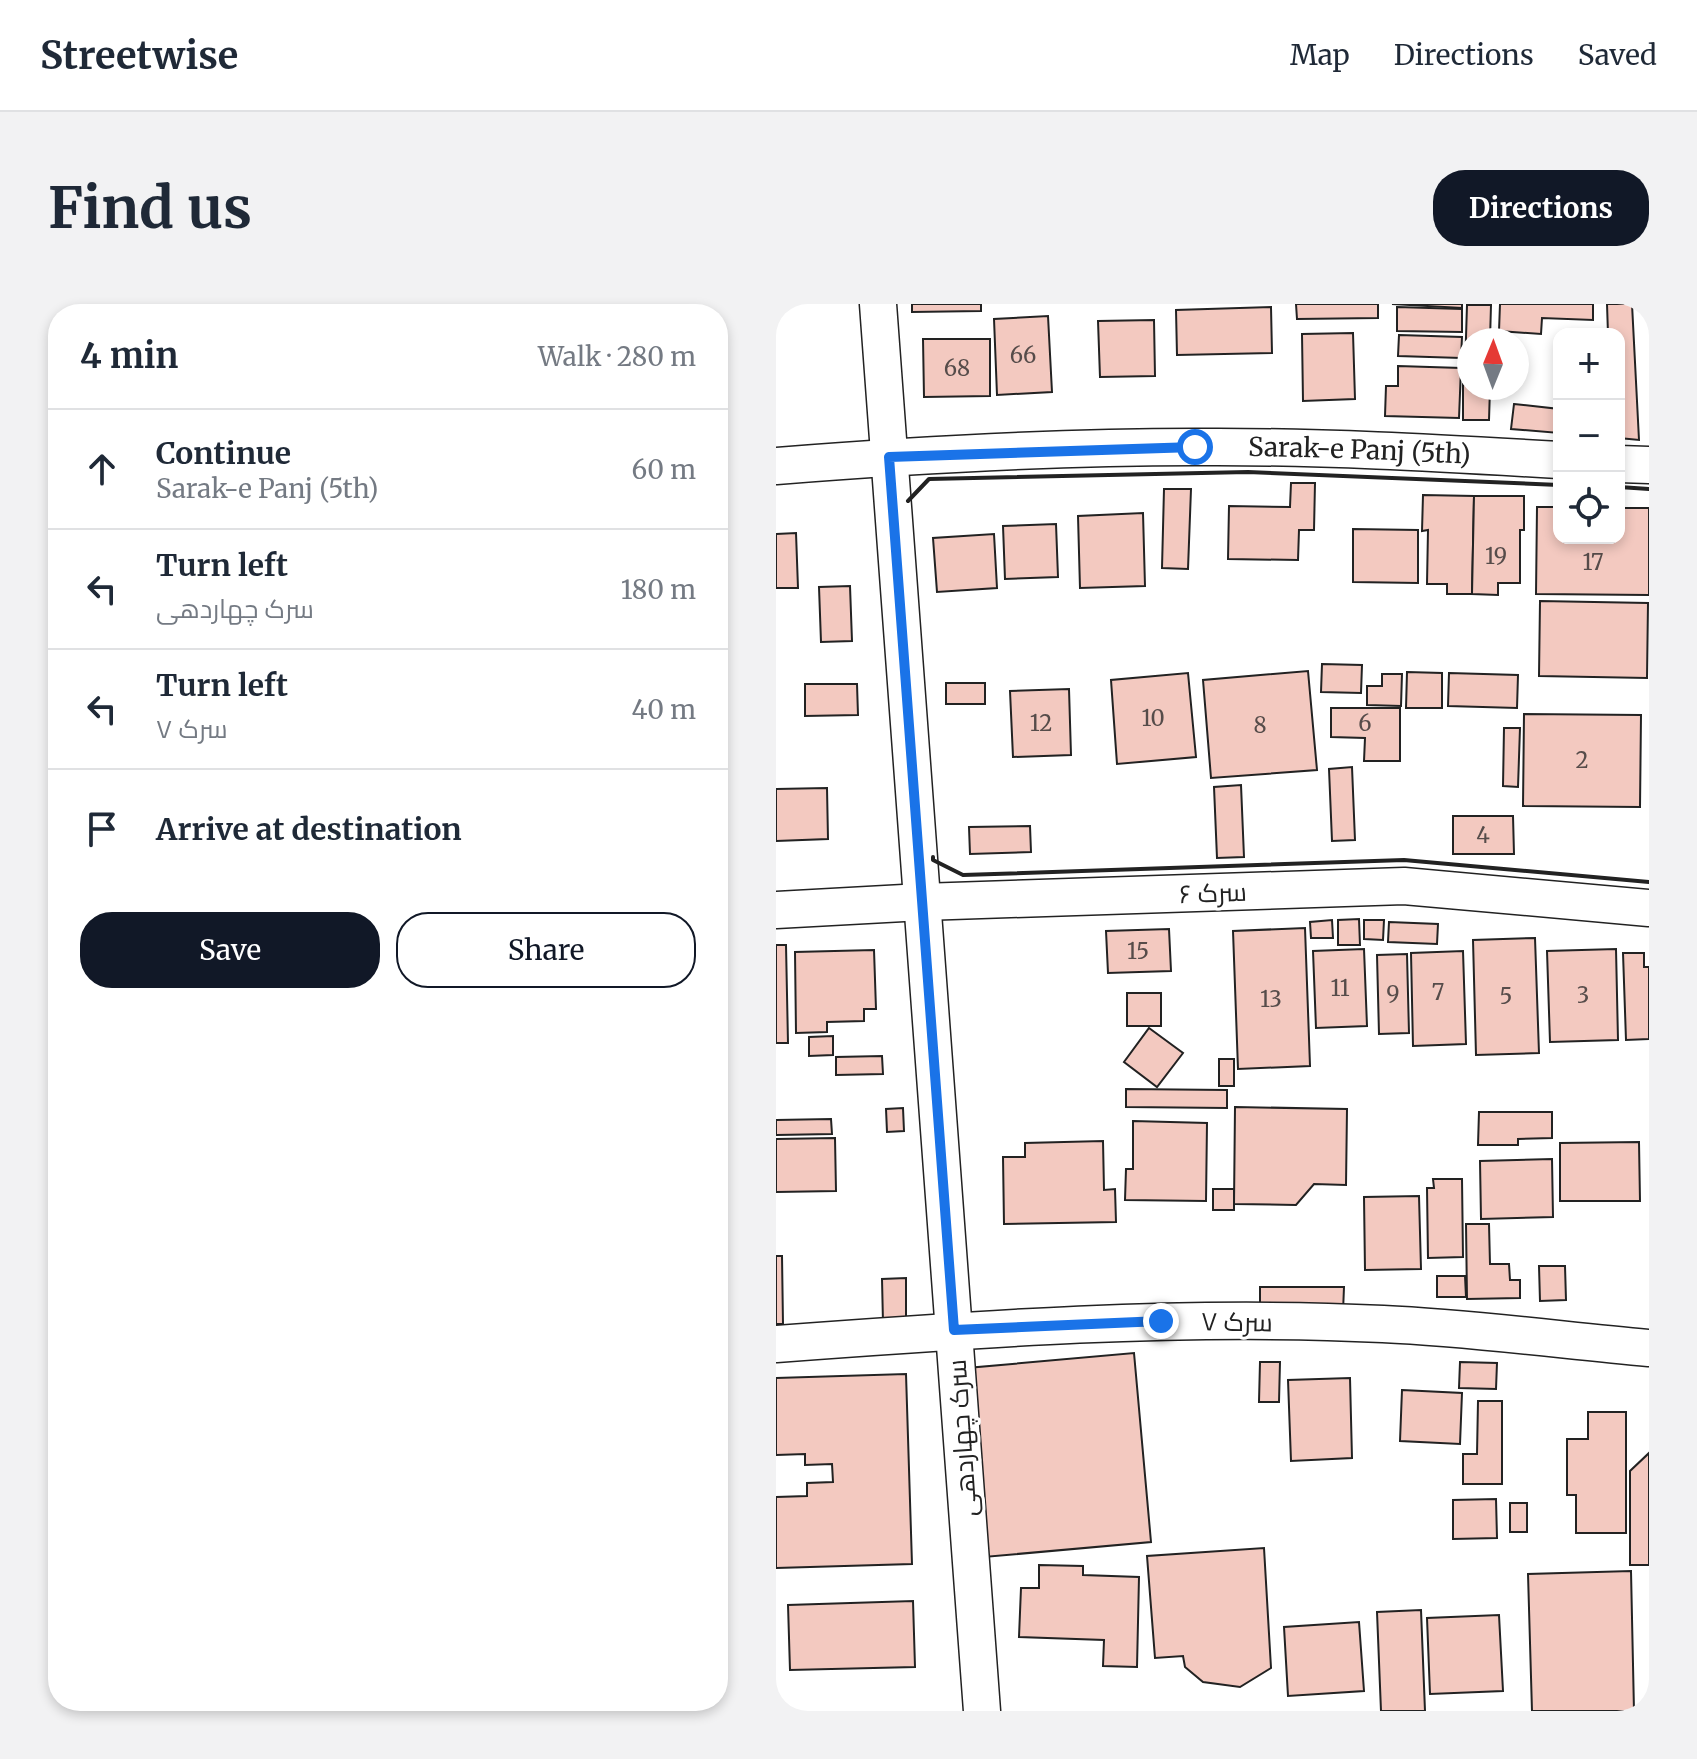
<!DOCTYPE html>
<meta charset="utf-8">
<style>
body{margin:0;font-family:Merriweather,Cairo,serif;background:#f2f2f3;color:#1f2937}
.controls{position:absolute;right:24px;top:24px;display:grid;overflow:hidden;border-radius:16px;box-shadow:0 4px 12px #0003}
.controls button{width:72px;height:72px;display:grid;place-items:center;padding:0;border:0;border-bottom:2px solid #e0e1e3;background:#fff;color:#1f2937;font:40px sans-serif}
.compass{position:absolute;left:681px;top:24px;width:72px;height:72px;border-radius:50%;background:#fff;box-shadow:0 4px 12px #0003;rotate:1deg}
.stop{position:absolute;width:24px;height:24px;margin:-18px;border:6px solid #1a73e8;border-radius:50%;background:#fff}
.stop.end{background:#1a73e8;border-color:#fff;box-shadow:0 2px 8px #0008}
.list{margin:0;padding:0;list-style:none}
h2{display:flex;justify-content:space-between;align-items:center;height:104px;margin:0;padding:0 32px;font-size:34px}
h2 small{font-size:26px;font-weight:400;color:#747a83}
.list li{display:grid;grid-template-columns:52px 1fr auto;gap:24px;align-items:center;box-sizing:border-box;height:120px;padding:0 32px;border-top:2px solid #e0e1e3}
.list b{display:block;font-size:30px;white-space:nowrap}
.list p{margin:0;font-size:26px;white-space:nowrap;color:#747a83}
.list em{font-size:26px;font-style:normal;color:#747a83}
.actions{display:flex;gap:16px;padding:24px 32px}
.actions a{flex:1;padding:18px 0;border:2px solid #111827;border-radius:32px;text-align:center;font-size:28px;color:#111827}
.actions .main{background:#111827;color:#fff}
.icon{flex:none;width:44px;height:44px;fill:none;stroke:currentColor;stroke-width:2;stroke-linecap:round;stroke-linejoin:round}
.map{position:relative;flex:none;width:873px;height:1407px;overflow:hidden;border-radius:32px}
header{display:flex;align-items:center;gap:48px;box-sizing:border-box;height:112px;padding:0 40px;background:#fff;border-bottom:2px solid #e0e1e3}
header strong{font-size:38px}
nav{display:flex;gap:44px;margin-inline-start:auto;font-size:28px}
.intro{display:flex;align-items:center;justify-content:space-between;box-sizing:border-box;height:192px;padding:0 48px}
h1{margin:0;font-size:56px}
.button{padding:20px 36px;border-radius:32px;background:#111827;color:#fff;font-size:28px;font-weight:700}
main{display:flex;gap:48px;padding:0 48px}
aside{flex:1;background:#fff;border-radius:32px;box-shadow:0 4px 12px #0003}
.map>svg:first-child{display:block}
</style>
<header>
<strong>Streetwise</strong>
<nav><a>Map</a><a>Directions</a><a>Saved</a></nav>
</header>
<div class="intro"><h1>Find us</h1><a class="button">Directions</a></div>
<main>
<aside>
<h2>4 min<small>Walk · 280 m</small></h2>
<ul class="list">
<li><svg class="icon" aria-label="ahead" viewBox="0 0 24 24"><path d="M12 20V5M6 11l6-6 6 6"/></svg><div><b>Continue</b><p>Sarak-e Panj (5th)</p></div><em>60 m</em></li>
<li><svg class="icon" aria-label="left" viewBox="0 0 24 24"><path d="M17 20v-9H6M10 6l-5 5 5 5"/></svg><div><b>Turn left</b><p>سرک چهاردهی</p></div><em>180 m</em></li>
<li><svg class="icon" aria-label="left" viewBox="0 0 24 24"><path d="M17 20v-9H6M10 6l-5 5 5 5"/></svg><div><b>Turn left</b><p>سرک ۷</p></div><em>40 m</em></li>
<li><svg class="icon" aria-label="arrive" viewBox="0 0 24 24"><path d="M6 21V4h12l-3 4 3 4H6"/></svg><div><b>Arrive at destination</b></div></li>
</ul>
<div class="actions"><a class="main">Save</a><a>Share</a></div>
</aside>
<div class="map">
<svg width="873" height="1407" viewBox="0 0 873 1407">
<rect width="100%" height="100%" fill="#fff"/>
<g fill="#f3c9c0" stroke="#222" stroke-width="2">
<path d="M136 0H205V7L136 8Z"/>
<path d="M520 0H602V14L521 15Z"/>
<path d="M616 0H686V4Z"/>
<path d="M724 0H817V16L766 14 765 30 723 27Z"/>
<path d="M831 0H856L863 136 843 134V30H832Z"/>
<path d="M691 1H715L714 36H693V65H689Z"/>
<path d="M495 3 496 49 401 51 400 6Z"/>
<path d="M621 3 686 5V28L621 27Z"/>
<path d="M272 12 276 88 221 91 218 15Z"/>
<path d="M378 16 379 72 324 73 322 17Z"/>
<path d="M577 29 579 95 527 97 526 30Z"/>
<path d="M623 31 686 33 685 54 622 52Z"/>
<path d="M147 35H214V92L148 93Z"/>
<path d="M622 62 685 64 683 114 609 112 610 82H622Z"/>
<path d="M687 80 693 81V84H714L713 116H687Z"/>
<path d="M738 100 783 105V129L735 125Z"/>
<path d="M515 179H539L538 226H523L522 256 452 255 453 202 514 203Z"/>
<path d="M388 185H415L412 265 386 264Z"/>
<path d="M647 191 698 192 696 290H671V280H651L652 226 646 227Z"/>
<path d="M698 192H748V226H744V279H722V291L696 290Z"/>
<path d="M761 203H783V234H843V204H873V291L760 290Z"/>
<path d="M367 209 369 282 304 284 302 212Z"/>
<path d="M280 220 282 273 229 275 227 222Z"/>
<path d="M577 225 642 226V279L577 278Z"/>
<path d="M20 229 22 284H0V230Z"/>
<path d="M218 230 221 284 161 288 157 234Z"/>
<path d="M74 282 76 337 45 338 43 283Z"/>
<path d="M764 297 872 299 871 374 763 372Z"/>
<path d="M546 360 586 361 585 389 545 388Z"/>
<path d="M532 367 541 466 435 474 427 376Z"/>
<path d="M631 368 666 369V404H630Z"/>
<path d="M412 369 420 453 341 460 335 376Z"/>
<path d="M673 369 742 371 741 404 672 402Z"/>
<path d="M606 370H626L625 402 591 401V382H606Z"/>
<rect x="170" y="379" width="39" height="21"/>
<path d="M29 380H81L82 411 29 412Z"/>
<path d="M293 385 295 451 237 453 234 387Z"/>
<path d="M555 404H624V457H588L589 434 555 433Z"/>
<path d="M748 410 865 411 864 503 747 502Z"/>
<path d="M728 424H744L742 483 727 482Z"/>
<path d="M576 463 579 536 556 537 553 465Z"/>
<path d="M465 481 468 553 441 554 438 483Z"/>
<path d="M51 484 52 535 0 537V485Z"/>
<path d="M677 512H737L738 550H677Z"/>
<path d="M254 522 255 548 194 550 193 523Z"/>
<path d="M583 615 584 641H562V616Z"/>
<path d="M556 616 557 634H535L534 618Z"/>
<path d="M588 616H608L607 636 588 635Z"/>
<path d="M613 618 662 620 661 640 612 638Z"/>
<path d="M529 624 534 762 462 765 457 627Z"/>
<path d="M393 625 395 667 332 669 330 627Z"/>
<path d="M759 634 763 749 700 751 697 636Z"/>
<path d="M0 641H10L12 739H0Z"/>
<path d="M588 645 591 722 540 724 537 647Z"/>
<path d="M840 645 842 736 774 738 771 647Z"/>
<path d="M98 646 100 705H88V717L51 718V728L20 729 19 648Z"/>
<path d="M687 647 690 740 637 742 635 649Z"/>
<path d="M847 649H868V663H873V735L850 736Z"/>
<path d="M631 650 633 729 603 730 601 651Z"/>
<rect x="351" y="689" width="34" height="33"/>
<path d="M373 724 407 749 381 783 348 758Z"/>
<path d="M57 732V751L33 752V733Z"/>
<path d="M106 752 107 770 60 771V753Z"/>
<rect x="443" y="755" width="15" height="27"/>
<path d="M350 785 451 786V804L350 803Z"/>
<path d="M459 803 571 805 570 881 538 880 520 901 458 900Z"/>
<path d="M127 804 128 827 111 828 110 805Z"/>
<path d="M703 808H776V834L742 835V841H702Z"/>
<path d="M55 815 56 830 0 831V816Z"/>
<path d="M357 817 431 819 430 897 349 896 350 865H357Z"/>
<path d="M59 834 60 887 0 888V835Z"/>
<path d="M327 837 328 886 339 885 340 918 228 920 227 853H249V839Z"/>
<path d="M863 838 864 897H784V839Z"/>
<path d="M776 855 777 913 705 915 704 857Z"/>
<path d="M657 875H686L687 953 652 954 651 884H658Z"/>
<rect x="437" y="885" width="21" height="21"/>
<path d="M643 892 645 965 589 966 588 893Z"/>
<path d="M690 920H713L714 960H733L734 976H744V994L691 995Z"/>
<path d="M0 952H6L7 1020H0Z"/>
<path d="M763 962H789L790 996 764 997Z"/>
<path d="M661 972H689L690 993H661Z"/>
<path d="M130 974V1018L107 1019 106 975Z"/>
<path d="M484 983H568L567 1008H484Z"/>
<path d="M358 1049 375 1238 208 1253 191 1064Z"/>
<path d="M484 1058H504L503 1098H483Z"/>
<path d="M684 1058 721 1059 720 1085 683 1084Z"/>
<path d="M130 1070 136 1260 0 1264V1193L31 1192V1179L57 1178 56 1160 29 1161V1150L0 1151V1074Z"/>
<path d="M574 1074 576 1154 515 1157 512 1076Z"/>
<path d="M626 1086 686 1089 684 1140 624 1137Z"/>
<path d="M702 1097H726V1180H687V1150H701Z"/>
<path d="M812 1108H850V1229H800V1191H791V1135H812Z"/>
<path d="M873 1149V1261H854V1167Z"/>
<path d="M720 1195 721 1234 677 1235V1196Z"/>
<rect x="734" y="1199" width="17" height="29"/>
<path d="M488 1244 495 1364 464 1383 427 1378 409 1363 407 1352 379 1354 371 1252Z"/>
<path d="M263 1261 307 1262V1271L363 1273 361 1363 327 1362 328 1336 243 1333 245 1284H263Z"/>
<path d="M855 1267 858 1407H756L752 1270Z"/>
<path d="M137 1297 139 1363 14 1366 12 1301Z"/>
<path d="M645 1306 649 1407H605L601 1308Z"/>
<path d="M723 1311 727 1387 654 1390 651 1314Z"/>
<path d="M583 1318 588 1387 512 1392 508 1323Z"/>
</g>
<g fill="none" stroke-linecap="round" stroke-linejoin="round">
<g stroke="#222" stroke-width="39">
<g id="minor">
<path d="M102 0 206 1407"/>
<path d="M843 160 873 161"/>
<path id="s1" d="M0 162C139 151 279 143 419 143 540 142 662 149 783 156"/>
<path d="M0 606 146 598 628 582 873 604"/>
<path d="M0 1040C202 1025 404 1010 607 1020 696 1024 785 1036 873 1044"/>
</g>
</g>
<use href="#minor" stroke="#fff" stroke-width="36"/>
<g stroke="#222" stroke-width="4">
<path d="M843 183 873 185"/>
<path d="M132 197 153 175 472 168 783 181"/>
<path d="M157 553V556L187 571 628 556 873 578"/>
</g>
</g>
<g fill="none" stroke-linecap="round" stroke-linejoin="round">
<path stroke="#1a73e8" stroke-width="10" d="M385 1017 178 1026 113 153 419 143"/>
</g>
<g text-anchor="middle" stroke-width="6" stroke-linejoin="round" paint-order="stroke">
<g font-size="22" fill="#564c4a">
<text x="247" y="59">66</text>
<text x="181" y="72">68</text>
<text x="720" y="260">19</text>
<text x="817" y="266">17</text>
<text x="377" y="422">10</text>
<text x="265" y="427">12</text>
<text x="589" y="427">6</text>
<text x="484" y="429">8</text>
<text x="806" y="464">2</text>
<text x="707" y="539">4</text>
<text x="362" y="655">15</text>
<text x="564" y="692">11</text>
<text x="662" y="696">7</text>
<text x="617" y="698">9</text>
<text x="807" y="699">3</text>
<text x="730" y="700">5</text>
<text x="495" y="703">13</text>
</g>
<g font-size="26" fill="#222" stroke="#fff">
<text dy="9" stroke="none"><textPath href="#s1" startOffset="584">Sarak-e Panj (5th)</textPath></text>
<text transform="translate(437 589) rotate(-2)" y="9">سرک ۶</text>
<text transform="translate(461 1018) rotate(1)" y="9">سرک ۷</text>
<text transform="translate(186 1134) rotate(-94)" y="9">سرک چهاردهی</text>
</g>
</g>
</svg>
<div class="controls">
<button>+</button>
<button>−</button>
<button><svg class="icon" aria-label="locate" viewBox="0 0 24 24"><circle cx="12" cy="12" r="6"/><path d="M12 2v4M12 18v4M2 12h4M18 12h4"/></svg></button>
</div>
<svg class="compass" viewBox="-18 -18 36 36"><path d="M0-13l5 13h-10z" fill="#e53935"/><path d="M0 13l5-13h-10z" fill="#747a83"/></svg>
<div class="stop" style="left:419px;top:143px"></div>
<div class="stop end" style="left:385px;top:1017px"></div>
</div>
</main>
